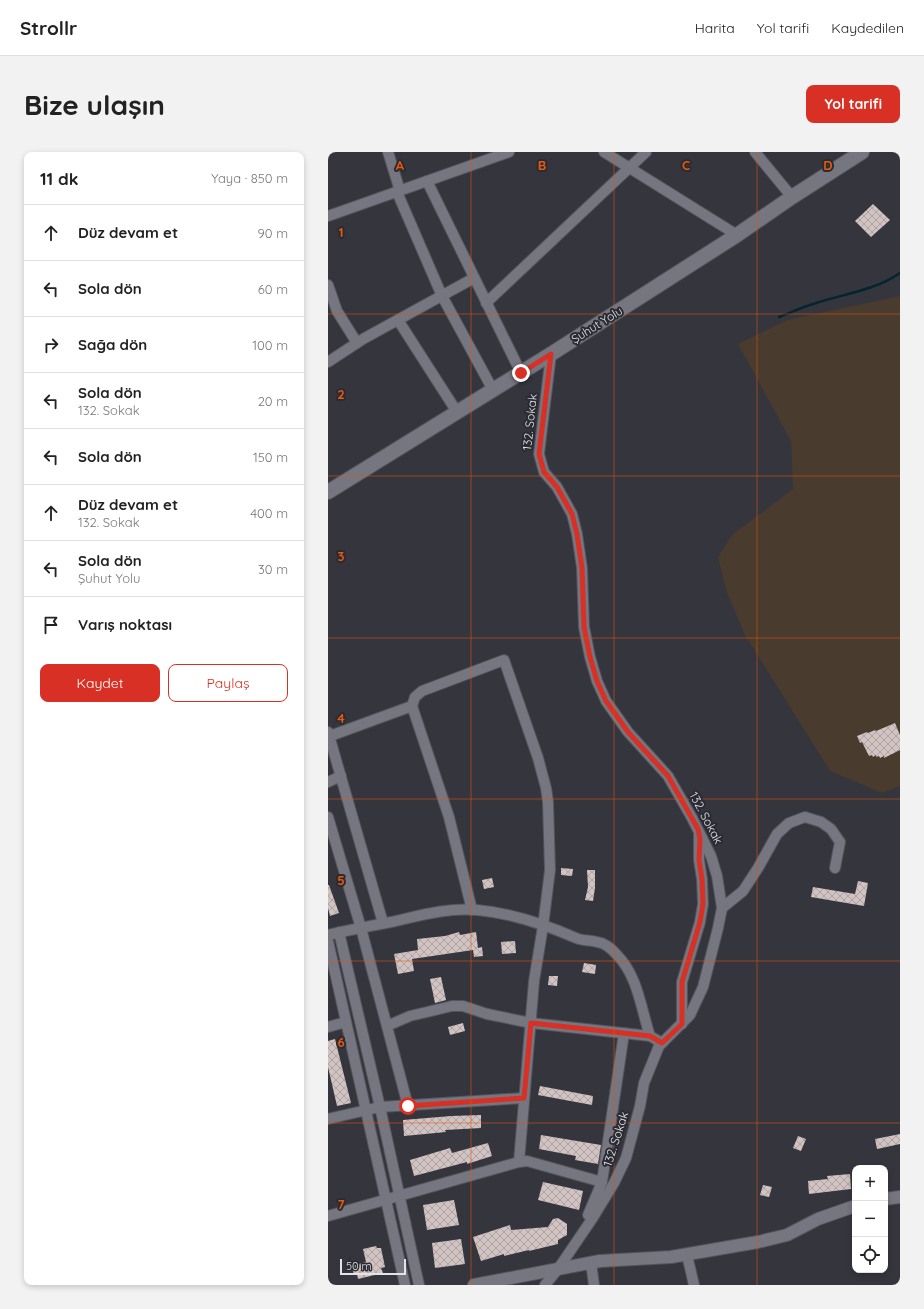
<!DOCTYPE html>
<html lang="tr">
<meta charset="utf-8">
<style>
body{margin:0;font-family:Quicksand,sans-serif;background:#f2f2f2;color:#222}
.controls{position:absolute;right:12px;bottom:12px;display:grid;overflow:hidden;border-radius:8px;box-shadow:0 2px 6px #0003}
.controls button{width:36px;height:36px;display:grid;place-items:center;padding:0;border:0;border-bottom:1px solid #e0e0e0;background:#fff;color:#222;font:20px sans-serif}
.scale{position:absolute;left:12px;bottom:10px;width:66px;box-sizing:border-box;padding-left:4px;border:2px solid #e3e3e9;border-top:0;font-size:11px;line-height:14px;white-space:nowrap;color:#e3e3e9;-webkit-text-stroke:3px #2b2b34;paint-order:stroke}
.stop{position:absolute;width:12px;height:12px;margin:-9px;border:3px solid #d93025;border-radius:50%;background:#fff}
.stop.end{background:#d93025;border-color:#fff;box-shadow:0 1px 4px #0008}
.list{margin:0;padding:0;list-style:none}
h2{display:flex;justify-content:space-between;align-items:center;height:52px;margin:0;padding:0 16px;font-size:17px}
h2 small{font-size:13px;font-weight:400;color:#767676}
.list li{display:grid;grid-template-columns:26px 1fr auto;gap:12px;align-items:center;box-sizing:border-box;height:56px;padding:0 16px;border-top:1px solid #e0e0e0}
.list b{display:block;font-size:15px;white-space:nowrap}
.list p{margin:0;font-size:13px;white-space:nowrap;color:#767676}
.list em{font-size:13px;font-style:normal;color:#767676}
.actions{display:flex;gap:8px;padding:12px 16px}
.actions a{flex:1;padding:9px 0;border:1px solid #d93025;border-radius:8px;text-align:center;font-size:14px;color:#d93025}
.actions .main{background:#d93025;color:#fff}
.icon{flex:none;width:22px;height:22px;fill:none;stroke:currentColor;stroke-width:2;stroke-linecap:round;stroke-linejoin:round}
.map{position:relative;flex:none;width:572px;height:1133px;overflow:hidden;border-radius:8px}
header{display:flex;align-items:center;gap:24px;box-sizing:border-box;height:56px;padding:0 20px;background:#fff;border-bottom:1px solid #e0e0e0}
header strong{font-size:19px}
nav{display:flex;gap:22px;margin-inline-start:auto;font-size:14px}
.intro{display:flex;align-items:center;justify-content:space-between;box-sizing:border-box;height:96px;padding:0 24px}
h1{margin:0;font-size:28px}
.button{padding:10px 18px;border-radius:8px;background:#d93025;color:#fff;font-size:14px;font-weight:700}
main{display:flex;gap:24px;padding:0 24px}
aside{flex:1;background:#fff;border-radius:8px;box-shadow:0 2px 6px #0003}
.map>svg:first-child{display:block}
</style>
<header>
<strong>Strollr</strong>
<nav><a>Harita</a><a>Yol tarifi</a><a>Kaydedilen</a></nav>
</header>
<div class="intro"><h1>Bize ulaşın</h1><a class="button">Yol tarifi</a></div>
<main>
<aside>
<h2>11 dk<small>Yaya · 850 m</small></h2>
<ul class="list">
<li><svg class="icon" aria-label="ahead" viewBox="0 0 24 24"><path d="M12 20V5M6 11l6-6 6 6"/></svg><div><b>Düz devam et</b></div><em>90 m</em></li>
<li><svg class="icon" aria-label="left" viewBox="0 0 24 24"><path d="M17 20v-9H6M10 6l-5 5 5 5"/></svg><div><b>Sola dön</b></div><em>60 m</em></li>
<li><svg class="icon" aria-label="right" viewBox="0 0 24 24"><path d="M7 20v-9h11M14 6l5 5-5 5"/></svg><div><b>Sağa dön</b></div><em>100 m</em></li>
<li><svg class="icon" aria-label="left" viewBox="0 0 24 24"><path d="M17 20v-9H6M10 6l-5 5 5 5"/></svg><div><b>Sola dön</b><p>132. Sokak</p></div><em>20 m</em></li>
<li><svg class="icon" aria-label="left" viewBox="0 0 24 24"><path d="M17 20v-9H6M10 6l-5 5 5 5"/></svg><div><b>Sola dön</b></div><em>150 m</em></li>
<li><svg class="icon" aria-label="ahead" viewBox="0 0 24 24"><path d="M12 20V5M6 11l6-6 6 6"/></svg><div><b>Düz devam et</b><p>132. Sokak</p></div><em>400 m</em></li>
<li><svg class="icon" aria-label="left" viewBox="0 0 24 24"><path d="M17 20v-9H6M10 6l-5 5 5 5"/></svg><div><b>Sola dön</b><p>Şuhut Yolu</p></div><em>30 m</em></li>
<li><svg class="icon" aria-label="arrive" viewBox="0 0 24 24"><path d="M6 21V4h12l-3 4 3 4H6"/></svg><div><b>Varış noktası</b></div></li>
</ul>
<div class="actions"><a class="main">Kaydet</a><a>Paylaş</a></div>
</aside>
<div class="map">
<svg width="572" height="1133" viewBox="0 0 572 1133">
<defs>
<pattern id="building-cross-hatch" width="8" height="8" patternUnits="userSpaceOnUse"><rect width="8" height="8" fill="#d1c3c1"/><path d="M0 0l8 8M0 8l8-8" fill="none" stroke="#aea3a2"/></pattern>
</defs>
<rect width="100%" height="100%" fill="#35353e"/>
<path fill="#493b2d" d="M572 144V634L554 641 502 619 417 483 399 441 390 405 404 383 465 337 463 289 410 192 459 168Z"/>
<g fill="none" stroke-linecap="round" stroke-linejoin="round">
<path stroke="#04252e" stroke-width="2.5" d="M451 165C462 161 474 155 485 152 514 142 546 139 572 121"/>
</g>
<g fill="url(#building-cross-hatch)">
<path d="M545 52 562 68 543 85 527 69Z"/>
<path d="M567 571 572 583V598L556 606V604L552 606 551 604 548 605V603L545 605 544 603 541 604 534 590 532 591 529 584 539 580 540 581 547 578 548 579Z"/>
<path d="M233 716 245 717 244 724 233 723Z"/>
<path d="M259 718H267V736L265 749 257 748 260 735Z"/>
<path d="M164 726 166 735 156 737 154 728Z"/>
<path d="M530 729 540 731 536 754 483 745 485 735 527 742Z"/>
<path d="M0 733H1L11 761 2 764 0 756Z"/>
<path d="M131 780 132 783 148 780 150 796 154 795 155 804 146 805 145 798 84 807 86 819 70 822 66 802 90 798 89 787 117 784Z"/>
<path d="M187 789 188 801 174 802 173 790Z"/>
<path d="M256 811 268 813 267 822 254 820Z"/>
<path d="M221 824H230L229 834 220 833Z"/>
<path d="M113 825 118 848 107 851 102 827Z"/>
<path d="M135 871 137 879 122 883 120 875Z"/>
<path d="M7 887 23 951 9 954 0 915V889Z"/>
<path d="M212 934 265 944 264 953 210 943Z"/>
<path d="M153 963V976L117 978 118 980 76 984 75 968 123 964Z"/>
<path d="M572 982V992L549 997 547 987Z"/>
<path d="M213 983 273 993 270 1012 247 1008 248 1004 211 997Z"/>
<path d="M470 984 478 987 473 999 465 996Z"/>
<path d="M160 991 164 1004 139 1012V1010L86 1024 82 1008 122 996 124 1001Z"/>
<path d="M522 1022 523 1037 481 1042 480 1029 500 1027 499 1024Z"/>
<path d="M215 1030 255 1039 251 1058 210 1048Z"/>
<path d="M435 1033 444 1035 441 1045 432 1043Z"/>
<path d="M126 1048 131 1073 99 1078 95 1053Z"/>
<path d="M230 1066 239 1072V1083L230 1088V1092L201 1099V1098L176 1104V1102L153 1109 145 1085 182 1073 183 1078 220 1075 225 1067Z"/>
<path d="M133 1087 137 1112 107 1116 104 1091Z"/>
<path d="M48 1094 49 1096H53L57 1115 53 1116 55 1121 30 1127 29 1122 26 1123 24 1114 38 1110 35 1097Z"/>
</g>
<g fill="none" stroke-linecap="round" stroke-linejoin="round">
<g stroke="#54545c" stroke-width="12">
<g id="minor">
<path d="M60 0 72 39"/>
<path d="M276 0 409 83"/>
<path d="M427 0 464 45"/>
<path d="M99 29 193 221"/>
<path d="M69 40 114 144 165 238"/>
<path d="M0 64 181 0"/>
<path d="M0 133 9 159 29 191"/>
<path d="M158 151 318 0"/>
<path d="M70 168 129 260"/>
<path d="M0 210 35 187 146 126"/>
<path d="M84 554 87 545 94 539 176 508 210 606 218 636 220 650 222 718 215 774 206 829 191 1010"/>
<path d="M0 580 55 771"/>
<path d="M2 584 84 554 121 665 144 758"/>
<path d="M0 630 13 624"/>
<path d="M0 665 33 776 80 954"/>
<path d="M394 756 415 739 430 716 449 682 461 671 477 665 493 670 503 677 512 690 507 716"/>
<path d="M11 780 52 955 91 1133"/>
<path d="M0 783C21 778 42 774 63 770 90 764 121 755 149 758 183 761 218 773 248 786 255 789 262 788 269 790 277 791 284 797 289 803 310 824 313 857 322 884L334 891"/>
<path d="M0 789 77 1133"/>
<path d="M354 872V830L372 770 375 752 374 727 371 708V683"/>
<path d="M59 874 82 864 124 854H135L159 862 203 871 322 884"/>
<path d="M0 875 18 870"/>
<path d="M0 967 52 955 196 946"/>
<path d="M260 1063 274 1030 296 881"/>
<path d="M0 1064 191 1010 199 1009 274 1030"/>
<path d="M359 1103 366 1133"/>
<path d="M263 1111 266 1133"/>
<path d="M217 1133 230 1117 264 1067 286 1031 298 1006 312 954 316 931 331 894 362 863 375 835 390 776 394 756 389 724 383 704 364 666 340 624 300 580 278 549 269 529 262 505 256 475 254 416 249 382 244 362 229 335 216 320 211 302 223 202"/>
</g>
</g>
<g stroke="#54545c" stroke-width="14">
<g id="tertiary">
<path d="M557 1047 572 1045"/>
<path d="M146 1133 272 1109 343 1105 430 1090 459 1083 490 1067 527 1054"/>
</g>
</g>
<g stroke="#54545c" stroke-width="16">
<path id="secondary" d="M0 340 223 202 409 83 464 45 534 0"/>
</g>
<use href="#minor" stroke="#757680" stroke-width="10"/>
<use href="#tertiary" stroke="#757680" stroke-width="12"/>
<use href="#secondary" stroke="#757680" stroke-width="14"/>
</g>
<g fill="none" stroke-linecap="round" stroke-linejoin="round">
<path stroke="#d93025" stroke-width="5" d="M80 954 196 946 203 871 322 884 334 891 354 872V830L372 770 375 752 374 727 371 708 372 687 370 677 340 624 300 580 278 549 269 529 262 505 256 475 254 416 249 382 244 362 229 335 216 320 211 302 223 202 193 221"/>
</g>
<path fill="none" stroke="#e8590c" stroke-width="1" stroke-opacity="0.55" d="M143 0V1133M286 0V1133M429 0V1133M0 162H572M0 324H572M0 486H572M0 647H572M0 809H572M0 971H572"/>
<g text-anchor="middle" stroke-width="4" stroke-linejoin="round" paint-order="stroke">
<g font-size="12" fill="#e3e3e9" stroke="#2b2b34">
<text transform="translate(269 173) rotate(-32)" y="4">Şuhut Yolu</text>
<text transform="translate(202 270) rotate(-84)" y="4">132. Sokak</text>
<text transform="translate(378 666) rotate(62)" y="4">132. Sokak</text>
<text transform="translate(288 987) rotate(-72)" y="4">132. Sokak</text>
</g>
</g>
<g font-size="13" text-anchor="middle" font-weight="bold" fill="#e8590c" stroke="#2b2b34" stroke-width="4" stroke-linejoin="round" paint-order="stroke">
<text x="72" y="18">A</text>
<text x="214" y="18">B</text>
<text x="358" y="18">C</text>
<text x="500" y="18">D</text>
<text x="13" y="85">1</text>
<text x="13" y="247">2</text>
<text x="13" y="409">3</text>
<text x="13" y="571">4</text>
<text x="13" y="733">5</text>
<text x="13" y="895">6</text>
<text x="13" y="1057">7</text>
</g>
</svg>
<div class="controls">
<button>+</button>
<button>−</button>
<button><svg class="icon" aria-label="locate" viewBox="0 0 24 24"><circle cx="12" cy="12" r="6"/><path d="M12 2v4M12 18v4M2 12h4M18 12h4"/></svg></button>
</div>
<div class="scale">50 m</div>
<div class="stop" style="left:80px;top:954px"></div>
<div class="stop end" style="left:193px;top:221px"></div>
</div>
</main>
